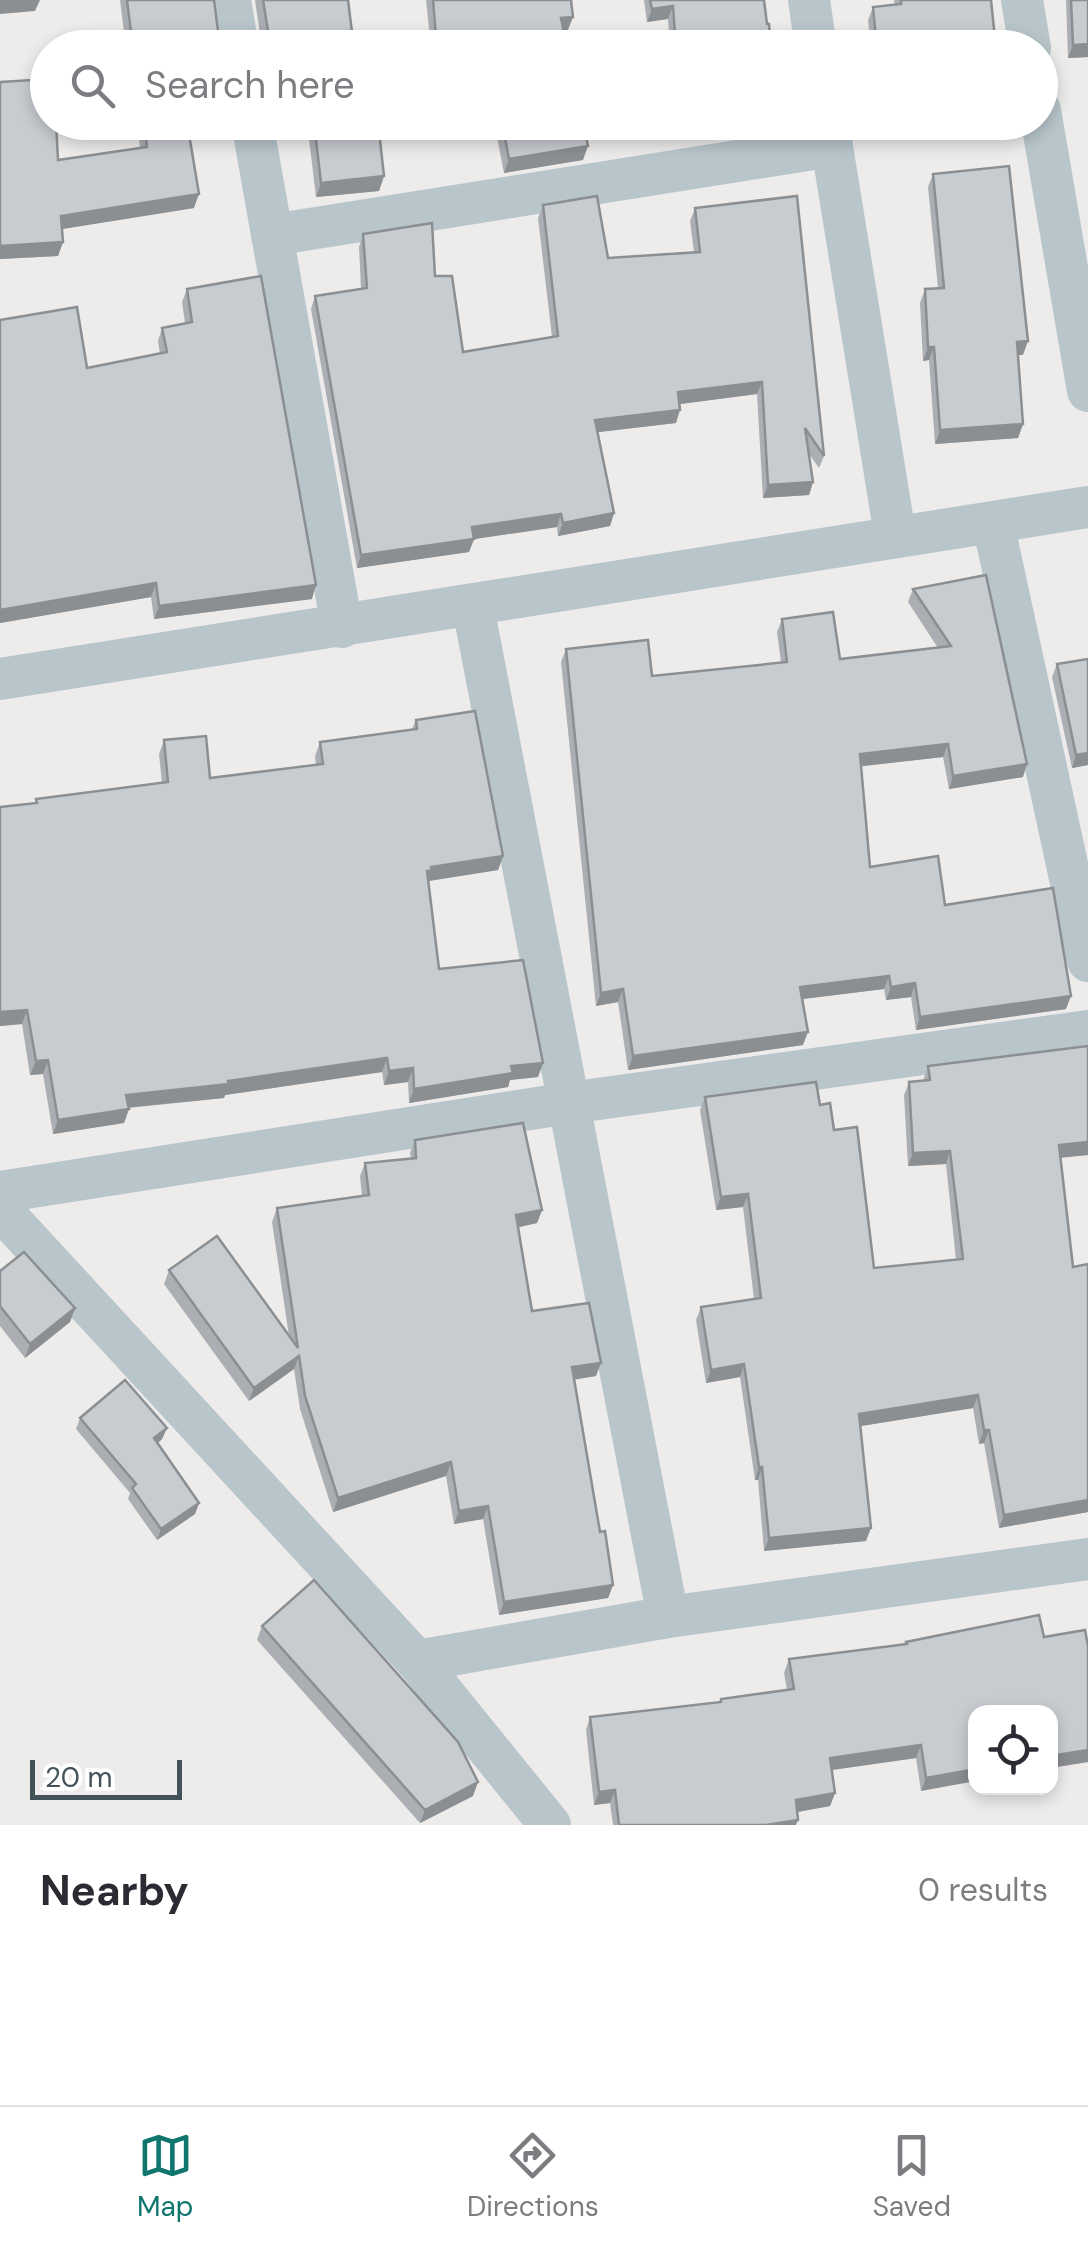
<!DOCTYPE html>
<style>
body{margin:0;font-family:"DM Sans",sans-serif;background:#f7f7f7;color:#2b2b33}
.controls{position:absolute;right:30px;bottom:30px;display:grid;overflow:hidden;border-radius:20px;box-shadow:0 5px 15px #0003}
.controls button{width:90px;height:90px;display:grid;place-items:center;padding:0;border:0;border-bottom:2px solid #e1e1e2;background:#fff;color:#2b2b33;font:50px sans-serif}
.scale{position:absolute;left:30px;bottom:25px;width:152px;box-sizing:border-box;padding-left:10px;border:5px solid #435259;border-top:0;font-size:28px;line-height:35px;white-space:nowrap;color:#435259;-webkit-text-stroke:8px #fff;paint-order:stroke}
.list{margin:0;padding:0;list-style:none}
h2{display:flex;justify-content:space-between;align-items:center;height:130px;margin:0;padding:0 40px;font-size:42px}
h2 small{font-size:32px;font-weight:400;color:#7c7c81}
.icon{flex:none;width:55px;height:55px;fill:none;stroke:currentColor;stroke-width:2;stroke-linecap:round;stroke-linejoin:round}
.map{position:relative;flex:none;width:1088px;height:1825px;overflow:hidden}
.search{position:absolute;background:#fff;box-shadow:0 5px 15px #0003;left:30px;right:30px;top:30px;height:110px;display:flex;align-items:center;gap:25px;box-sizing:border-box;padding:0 35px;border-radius:55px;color:#7c7c81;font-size:38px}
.sheet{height:280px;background:#fff}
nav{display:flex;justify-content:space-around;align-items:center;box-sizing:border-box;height:140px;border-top:2px solid #e1e1e2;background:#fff;font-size:28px;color:#7c7c81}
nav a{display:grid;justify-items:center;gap:5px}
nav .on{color:#0f766e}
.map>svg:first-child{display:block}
</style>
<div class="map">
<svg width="1088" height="1825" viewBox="0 0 1088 1825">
<rect width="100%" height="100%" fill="#eeebeb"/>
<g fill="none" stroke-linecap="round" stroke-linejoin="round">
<g stroke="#b8c6cc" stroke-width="42">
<path d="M230 0 238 48"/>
<path d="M809 0 816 48"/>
<path d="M1022 0 1030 48"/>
<path d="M1040 110 1088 391"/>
<path d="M252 122 342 627"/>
<path d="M828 122 895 535"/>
<path d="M272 235 832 146"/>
<path d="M993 523 1088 961"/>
<path d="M473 607 668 1617"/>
<path d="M0 679 1088 507"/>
<path d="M0 1192 569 1103 1088 1031"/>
<path d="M0 1209 417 1661 550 1825"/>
<path d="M417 1661 668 1617 1088 1559"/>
</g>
</g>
<g fill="#abafb4">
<path d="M120 0H214L219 39 223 48H126Z"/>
<path d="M255 0H350L262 48Z"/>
<path d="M426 0H571L573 17 567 32H564L567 48H431Z"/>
<path d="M644 0H764L771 48H670L668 19 647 22Z"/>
<path d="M894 0H991L996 48H871L868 20 873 7 895 5Z"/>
<path d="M1066 0H1088V57L1068 58Z"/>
<path d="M0 82 58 160 140 148 137 122H187L194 208 62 229 63 242 58 256 0 259Z"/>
<path d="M307 122H378L384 176 379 191 316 197Z"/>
<path d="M494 122H583V160L504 173Z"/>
<path d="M933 174 1023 355H1018L1023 424 1018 438 935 444 929 360 923 361 920 303 925 289 938 288 928 187Z"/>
<path d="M543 205 608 258 694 252 690 221 695 208 824 456 819 468 809 454 813 482 809 495 763 498 757 394 679 404 676 423 598 432 614 513 610 526 558 536 557 527 474 539 469 552 357 568 311 309 315 296 361 289 359 247 363 234 435 276 463 352 552 337 538 218Z"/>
<path d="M187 289 312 599 154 619 151 597 0 623V320L87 368 160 354 158 341 162 328 185 323 182 302Z"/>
<path d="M986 575 1023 777 949 789 943 757 861 766 870 867 945 905 1066 1009 916 1030 911 997 886 1000 884 989 802 999 803 1045 628 1070 618 1002 596 1006 561 662 566 649 652 676 781 662 777 632 782 619 840 659 938 648 908 602 913 589Z"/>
<path d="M1057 664 1088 765 1072 768 1052 677Z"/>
<path d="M416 720 503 856 498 870 429 881 439 969 543 1063 538 1077 510 1080 508 1087 409 1103 408 1082 384 1085 382 1072 225 1095 224 1098 129 1108 124 1123 53 1134 43 1074 30 1075 22 1024 0 1026V807L35 803 36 799 162 783 159 754 164 740 210 778 316 765 315 756 320 742 412 729Z"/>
<path d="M1088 1046V1155L1061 1158 1088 1512 999 1528 984 1443 979 1444 973 1408 861 1426 866 1541 764 1551 758 1480H755L740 1377 706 1383 696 1320 701 1307 754 1299 743 1207 716 1210 700 1110 705 1097 820 1105 834 1130 874 1268 956 1260 946 1164 908 1166 904 1095 909 1082 923 1081 928 1066Z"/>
<path d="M415 1140 542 1210 537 1223 518 1227 532 1311 596 1376 574 1379 600 1532 613 1585 608 1598 499 1615 483 1519 454 1524 446 1476 333 1512 300 1409 294 1369 249 1401 164 1284 169 1270 289 1336 272 1222 277 1208 362 1196 360 1176 365 1163 411 1158 410 1153Z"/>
<path d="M0 1271 75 1308 70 1322 25 1358 0 1326Z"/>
<path d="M80 1418 167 1428 162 1439 158 1443 199 1503 195 1514 157 1540 128 1499 130 1493 76 1429Z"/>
<path d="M262 1626 473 1796 420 1823 257 1640Z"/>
<path d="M1044 1637 1088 1762 1050 1768V1712L921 1791 916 1758 831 1770 835 1793 830 1806 797 1812 796 1825H613L610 1803 594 1805 586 1730 590 1717 720 1702 721 1699 787 1690 784 1673 789 1659 905 1644 906 1642Z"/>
</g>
<g fill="#8b8f92">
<path d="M0 0H40L35 11 0 14Z"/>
<path d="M673 6 668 19 647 22 652 9Z"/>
<path d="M573 17 567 32H556L561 18Z"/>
<path d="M1088 44V57L1068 58 1073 45Z"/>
<path d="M588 146 583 160 504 173 509 159Z"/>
<path d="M384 176 379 191 316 197 321 183Z"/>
<path d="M199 194 194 208 56 230 61 216Z"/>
<path d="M63 242 58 256 0 259V246Z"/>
<path d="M1028 341 1023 355H1012L1017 342Z"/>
<path d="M928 347H934L929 360 923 361Z"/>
<path d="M762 382 757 394 673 405 678 392Z"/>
<path d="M680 410 676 423 591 433 595 420Z"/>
<path d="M1023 424 1018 438 935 444 940 430Z"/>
<path d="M813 482 809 495 763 498 768 485Z"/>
<path d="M614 513 610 526 558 536 563 523Z"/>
<path d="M561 514 557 527 468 540 472 527Z"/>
<path d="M474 539 469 552 357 568 361 555Z"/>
<path d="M156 583 151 597 0 623V610Z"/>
<path d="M316 585 312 599 154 619 159 606Z"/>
<path d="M948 744 943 757 855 767 860 754Z"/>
<path d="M1088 753V765L1072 768 1076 755Z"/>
<path d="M1027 764 1023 777 949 789 953 776Z"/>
<path d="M503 856 498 870 428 881 427 871 431 867Z"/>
<path d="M889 976 884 989 795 1000 800 987Z"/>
<path d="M915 983 911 997 886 1000 891 987Z"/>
<path d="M623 989 618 1002 596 1006 601 993Z"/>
<path d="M1071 996 1066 1009 916 1030 920 1017Z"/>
<path d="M27 1010 22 1024 0 1026V1012Z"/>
<path d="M808 1032 803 1045 628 1070 633 1056Z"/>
<path d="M387 1058 382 1072 225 1095 224 1098 121 1108 126 1095Z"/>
<path d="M48 1060 43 1074 30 1075 36 1061Z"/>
<path d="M543 1063 538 1077 510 1080 508 1087 409 1103 414 1089 511 1066Z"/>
<path d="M413 1068 408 1082 384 1085 389 1071Z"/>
<path d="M129 1109 124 1123 53 1134 58 1120Z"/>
<path d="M1088 1142V1155L1054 1158 1059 1145Z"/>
<path d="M950 1151 946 1164 908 1166 913 1153Z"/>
<path d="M748 1194 743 1207 716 1210 721 1197Z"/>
<path d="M542 1210 537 1223 511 1229 516 1215Z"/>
<path d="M75 1308 70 1322 25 1358 30 1344Z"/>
<path d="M299 1356 294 1369 249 1401 254 1388Z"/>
<path d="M601 1363 596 1376 567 1381 572 1367Z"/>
<path d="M744 1364 740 1377 706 1383 711 1370Z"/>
<path d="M978 1395 973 1408 855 1427 859 1414Z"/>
<path d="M167 1428 162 1439 150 1450 154 1438Z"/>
<path d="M984 1430H989L984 1443 979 1444Z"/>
<path d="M451 1462 446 1476 333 1512 338 1498Z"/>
<path d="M759 1467H762L758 1480H755Z"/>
<path d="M1088 1500V1512L999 1528 1004 1515Z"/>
<path d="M199 1503 195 1514 157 1540 161 1529Z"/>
<path d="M488 1506 483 1519 454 1524 459 1511Z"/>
<path d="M871 1528 866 1541 764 1551 769 1538Z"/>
<path d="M613 1585 608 1598 499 1615 504 1602Z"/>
<path d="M921 1745 916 1758 825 1771 830 1758Z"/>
<path d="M1088 1750V1762L1050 1768V1756Z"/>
<path d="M976 1769V1781L921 1791 926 1778Z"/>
<path d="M478 1782 473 1796 420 1823 425 1810Z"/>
<path d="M615 1790 610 1803 594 1805 599 1792Z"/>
<path d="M835 1793 830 1806 792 1813 796 1800Z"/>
<path d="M798 1820 796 1825H766Z"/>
</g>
<g fill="#c7ccd1" stroke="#8b8f92" stroke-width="2.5">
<path d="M127 0H214L219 39 223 48H133Z"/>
<path d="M263 0H348L354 48H263L266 44 268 31Z"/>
<path d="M433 0H571L573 17 561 18 567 48H437Z"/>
<path d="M650 0H764L767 24H769L771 48H676L673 6 652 9Z"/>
<path d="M901 0H991L996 48H877L873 7 901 4Z"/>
<path d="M1071 0H1088V44L1073 45Z"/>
<path d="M48 79V122H56L58 160 147 147 144 122H187L199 194 61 216 63 242 0 246V82Z"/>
<path d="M314 122H378L384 176 321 183Z"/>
<path d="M502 122H583L588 146 509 159Z"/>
<path d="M1009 166 1028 341 1017 342 1023 424 940 430 934 347H928L925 289 944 288 933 174Z"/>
<path d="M597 196 608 258 700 252 695 208 797 196 824 456 805 428 813 482 768 485 762 382 678 392 680 410 595 420 614 513 563 523 561 514 472 527 474 539 361 555 315 296 367 288 363 234 432 223 435 276H452L463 352 558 336 543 205Z"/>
<path d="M261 276 316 585 159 606 156 583 0 610V320L77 307 87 368 167 352 162 328 192 322 187 289Z"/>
<path d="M986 575 1027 764 953 776 948 744 860 754 870 867 938 856 945 905 1053 888 1071 996 920 1017 915 983 891 987 889 976 800 987 808 1032 633 1056 623 989 601 993 566 649 648 640 652 676 787 662 782 619 833 612 840 659 951 646 913 589Z"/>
<path d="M1088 659V753L1076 755 1057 664Z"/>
<path d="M475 711 503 856 431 867V871H427L439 969 523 960 543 1063 511 1066 513 1073 414 1089 413 1068 389 1071 387 1058 228 1081 229 1084 126 1095 129 1109 58 1120 48 1060 36 1061 27 1010 0 1012V807L37 803 36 799 168 782 164 740 206 736 210 778 323 764 320 742 417 729 416 720Z"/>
<path d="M1088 1046V1142L1059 1145 1073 1267 1088 1264V1500L1004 1515 989 1430H984L978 1395 859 1414 871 1528 769 1538 762 1467H759L744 1364 711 1370 701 1307 761 1298 748 1194 721 1197 705 1097 816 1082 820 1105 830 1103 834 1130 857 1127 874 1268 963 1259 950 1151 913 1153 909 1082 930 1080 928 1066Z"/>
<path d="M523 1123 542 1210 516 1215 532 1311 589 1303 601 1363 572 1367 600 1532 605 1531 613 1585 504 1602 488 1506 459 1511 451 1462 338 1498 305 1396 299 1356 254 1388 169 1270 217 1236 298 1348 277 1208 369 1195 365 1163 416 1158 415 1140Z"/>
<path d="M24 1252 75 1308 30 1344 0 1306V1271Z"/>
<path d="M125 1380 167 1428 154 1438 199 1503 161 1529 132 1488 136 1484 80 1418Z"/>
<path d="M314 1580 458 1742 478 1782 425 1810 262 1626Z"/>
<path d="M1039 1615 1044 1637 1085 1630 1088 1646V1750L1050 1756V1712H976V1769L926 1778 921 1745 830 1758 835 1793 796 1800 798 1820 766 1825H619L615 1790 599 1792 590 1717 721 1702V1699L794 1689 789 1659 907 1644 906 1642Z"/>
</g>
</svg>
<div class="controls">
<button><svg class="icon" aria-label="locate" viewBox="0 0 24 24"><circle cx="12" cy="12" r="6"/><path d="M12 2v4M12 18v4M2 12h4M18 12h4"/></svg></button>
</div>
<div class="scale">20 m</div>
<div class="search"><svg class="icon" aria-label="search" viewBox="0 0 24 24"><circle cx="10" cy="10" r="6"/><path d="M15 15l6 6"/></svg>Search here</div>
</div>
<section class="sheet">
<h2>Nearby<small>0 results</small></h2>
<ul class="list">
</ul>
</section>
<nav>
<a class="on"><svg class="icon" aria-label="map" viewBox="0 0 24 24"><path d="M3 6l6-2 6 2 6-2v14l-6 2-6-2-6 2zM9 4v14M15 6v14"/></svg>Map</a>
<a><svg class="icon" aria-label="directions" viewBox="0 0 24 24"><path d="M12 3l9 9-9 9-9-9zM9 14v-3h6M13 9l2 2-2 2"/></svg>Directions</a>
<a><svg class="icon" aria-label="saved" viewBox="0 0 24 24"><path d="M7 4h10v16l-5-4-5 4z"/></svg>Saved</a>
</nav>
